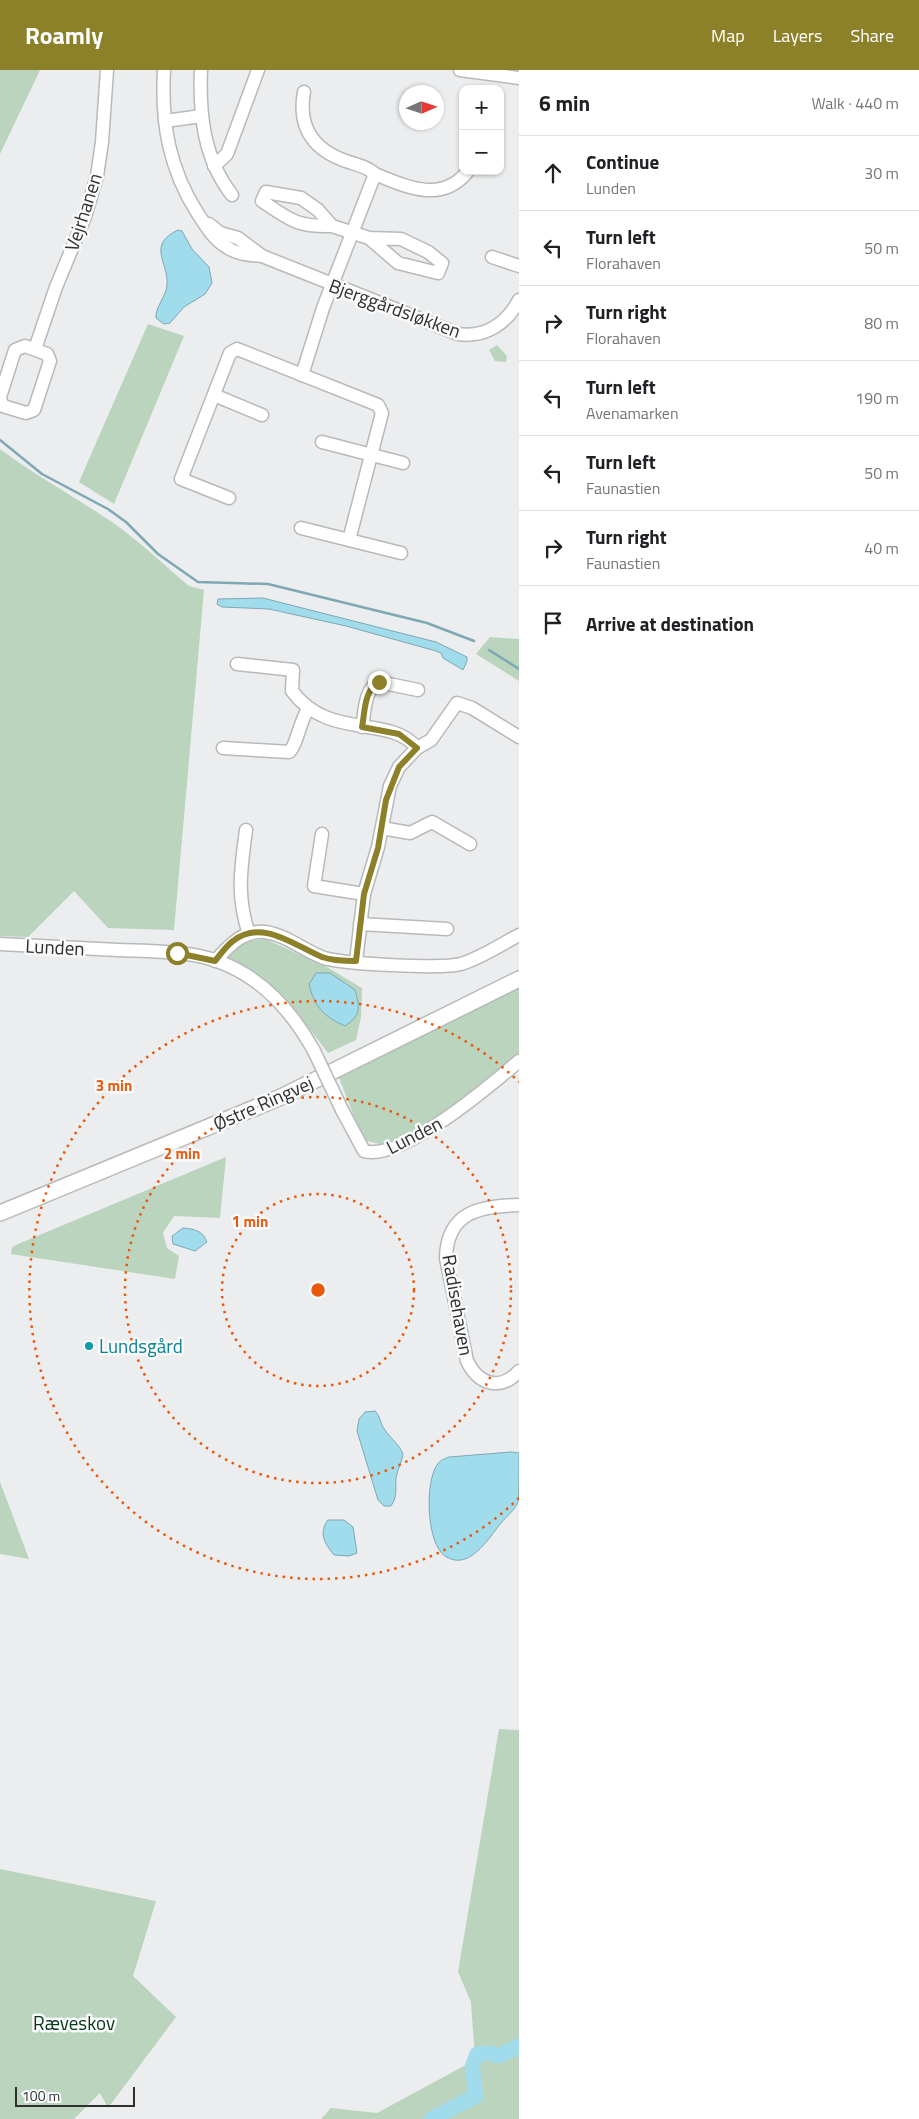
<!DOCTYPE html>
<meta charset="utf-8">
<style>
body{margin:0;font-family:"Titillium Web",sans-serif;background:#f2f2f2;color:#202124}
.controls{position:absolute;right:15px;top:15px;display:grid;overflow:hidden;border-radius:10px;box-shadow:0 1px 4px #0004}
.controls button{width:45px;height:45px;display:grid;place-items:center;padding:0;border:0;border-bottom:1px solid #e0e0e0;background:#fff;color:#202124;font:25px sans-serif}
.compass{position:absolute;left:399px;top:15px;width:45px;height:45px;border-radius:50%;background:#fff;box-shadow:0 1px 4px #0004;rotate:87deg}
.scale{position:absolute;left:15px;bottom:12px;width:120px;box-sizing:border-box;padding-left:5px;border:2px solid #2f2f30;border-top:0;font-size:14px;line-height:18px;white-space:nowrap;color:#2f2f30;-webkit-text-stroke:4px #f9fafb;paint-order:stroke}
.stop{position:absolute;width:15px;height:15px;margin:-11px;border:4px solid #8c8129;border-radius:50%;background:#fff}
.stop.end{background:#8c8129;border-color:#fff;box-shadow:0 1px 5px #0008}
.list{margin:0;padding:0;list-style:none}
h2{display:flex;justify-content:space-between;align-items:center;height:65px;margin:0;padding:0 20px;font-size:21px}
h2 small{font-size:16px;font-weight:400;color:#757577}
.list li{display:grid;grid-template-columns:32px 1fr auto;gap:15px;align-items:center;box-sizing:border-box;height:75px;padding:0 20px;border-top:1px solid #e0e0e0}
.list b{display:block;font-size:19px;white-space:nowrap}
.list p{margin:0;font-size:16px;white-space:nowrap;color:#757577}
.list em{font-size:16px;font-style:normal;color:#757577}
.icon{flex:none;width:28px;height:28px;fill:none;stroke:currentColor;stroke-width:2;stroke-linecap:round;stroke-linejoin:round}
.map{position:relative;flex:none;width:519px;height:2049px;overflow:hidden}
header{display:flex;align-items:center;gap:30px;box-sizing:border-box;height:70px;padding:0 25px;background:#8c8129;color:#fff}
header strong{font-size:24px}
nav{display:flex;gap:28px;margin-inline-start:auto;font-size:18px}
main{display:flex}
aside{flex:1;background:#fff}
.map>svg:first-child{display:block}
</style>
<header>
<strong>Roamly</strong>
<nav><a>Map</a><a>Layers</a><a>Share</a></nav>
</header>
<main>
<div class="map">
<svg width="519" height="2049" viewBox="0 0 519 2049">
<rect width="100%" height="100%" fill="#ecedee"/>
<g fill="#bad4be">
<path d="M0 0H40L0 84Z"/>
<path d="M148 254 184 266 114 434 79 412Z"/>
<path d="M497 275 507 286 506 292 495 291 489 280Z"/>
<path d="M0 379C36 406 75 427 112 452 139 471 164 495 189 516L204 520 174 860 108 858 74 821 28 867 0 866Z"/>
<path d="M490 567 519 569V611L476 584Z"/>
<path d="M265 869 325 896 362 918 361 947 356 970 328 983C297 942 272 911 225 888L242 872Z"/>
<path d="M519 916V984L463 1035 384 1075 363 1070 338 1005Z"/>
<path d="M226 1087 220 1148 174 1146 163 1163 167 1178 179 1186 175 1209 11 1184 12 1177 18 1174Z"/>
<path d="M0 1412 29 1489 0 1484Z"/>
<path d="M499 1659 519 1660V2049H321L331 2038 377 2043 475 1990 471 1932 458 1902Z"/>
<path d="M0 1799 156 1831 133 1906 176 1947 108 2038 100 2023 74 2049H0Z"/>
</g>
<g fill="#a0dcec" stroke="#7ea8b4">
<path d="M178 160 182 161 192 179 209 197 212 213 205 224 184 237 170 253 164 254 156 248C155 237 166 227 167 215 169 193 146 175 178 160Z"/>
<path d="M263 528 436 572 467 587V591L463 600 443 588 441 583 436 581 346 556 269 539 222 537 217 534 218 529Z"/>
<path d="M316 903H330L355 920C360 938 361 945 345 956 324 947 314 936 309 914Z"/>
<path d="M183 1158C195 1159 203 1161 207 1172L195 1181 173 1174 172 1166Z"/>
<path d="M375 1341C381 1347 380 1354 385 1360 391 1369 399 1374 403 1384 402 1392 397 1400 396 1408 395 1419 398 1426 391 1436H384L378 1430 357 1361 359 1349 365 1342Z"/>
<path d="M511 1382 519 1383C519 1394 519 1424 518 1432 515 1440 506 1447 501 1453 488 1469 469 1502 445 1486 426 1473 425 1412 437 1395 440 1390 444 1389 449 1387Z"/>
<path d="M328 1450H344L353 1457 357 1483 349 1486 334 1485C325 1474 318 1463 328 1450Z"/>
</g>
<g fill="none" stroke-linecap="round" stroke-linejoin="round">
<g stroke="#7ea8b4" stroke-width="2.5">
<path d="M0 370 42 404 108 439 126 452 158 484 198 512 268 514 427 553 474 571"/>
<path d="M489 580 519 599"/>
</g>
<path stroke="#a0dcec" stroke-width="15" d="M431 2049 476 2026 472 1997 477 1984 489 1983 499 1986 519 1976"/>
<g stroke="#b8b9ba" stroke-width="15">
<g id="minor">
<path d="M164 0C161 53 169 99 198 144 206 156 213 168 225 176 236 184 248 185 262 186L458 264C486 268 507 253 519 230"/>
<path d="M201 0C199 45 204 89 232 125"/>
<path d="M460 0 519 8"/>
<path d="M304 22C298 55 311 78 343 90 353 94 367 96 375 104"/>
<path d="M165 51 202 46"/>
<path d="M214 96 227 84 258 0"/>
<path d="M209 154 220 163 238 168 262 186"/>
<path d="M332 156C297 157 290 150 262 131L266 122 301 128 318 140 332 156 369 168 401 169 428 182 442 193 438 203 398 193 369 168"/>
<path d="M492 187 519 196"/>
<path d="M35 279 56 217 85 147 97 106 102 72 107 0"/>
<path d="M302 305 323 238 375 104C407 117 442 134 468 101"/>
<path d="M214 325 262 345"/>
<path d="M0 327 15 280 25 276 47 284 50 291 34 340 26 343 3 336 0 329"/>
<path d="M322 372 403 393"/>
<path d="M229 428 181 409 230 283 237 279 378 335 382 343 349 470"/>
<path d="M301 458 401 483"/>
<path d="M237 594 293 600 292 621C329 671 390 644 417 678"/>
<path d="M362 657C365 642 364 619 379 612L418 620"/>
<path d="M223 678 289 682C296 677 300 651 308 639"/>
<path d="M382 758 410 763 432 752 470 774"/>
<path d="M246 760C241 798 236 826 249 864"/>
<path d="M322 764 314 816 364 824"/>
<path d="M360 854 447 859"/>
<path d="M0 874C39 876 79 878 118 880 143 881 169 881 194 885 250 895 288 934 314 981"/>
<path d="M215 891C229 876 242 860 265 862 287 865 304 881 324 888 344 894 442 899 461 894 481 888 500 875 519 865"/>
<path d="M356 891 364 824 378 777 390 716 399 697 417 678 431 670 457 633 472 638 519 667"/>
<path d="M342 1040 364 1081C401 1092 491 1015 519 991"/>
<path d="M519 1135C481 1136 447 1141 446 1188L467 1291C478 1314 500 1322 519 1301"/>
</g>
</g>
<g stroke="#b8b9ba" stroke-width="18">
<path id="major" d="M0 1143 281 1027 519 909"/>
</g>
<use href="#minor" stroke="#fff" stroke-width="12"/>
<use href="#major" stroke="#fff" stroke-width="15"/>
<g stroke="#b8b9ba" stroke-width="15" stroke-linecap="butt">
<path id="minor-bridge" d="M314 981 342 1040"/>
</g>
<use href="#minor-bridge" stroke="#fff" stroke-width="12"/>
</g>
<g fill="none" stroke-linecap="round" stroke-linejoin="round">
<path stroke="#8c8129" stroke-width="6" d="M177 883 215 891C220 885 226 876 233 871 262 848 295 876 322 887 333 891 345 891 356 891L364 824 378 778 386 730 399 697 417 678 399 664 362 657C365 642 364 620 379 612"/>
</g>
<g fill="none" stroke="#e8590c" stroke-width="2.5" stroke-dasharray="2.5 5">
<circle cx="318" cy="1220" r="96"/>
<circle cx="318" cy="1220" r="193"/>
<path d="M519 1428A289 289 0 1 1 519 1012"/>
</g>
<circle fill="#0f9aa8" stroke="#f9fafb" stroke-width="2" cx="89" cy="1276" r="5"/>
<g text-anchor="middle" stroke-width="5" stroke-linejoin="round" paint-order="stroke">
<g font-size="19" fill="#2f2f30" stroke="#f9fafb">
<text transform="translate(83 142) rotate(-72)" y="7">Vejrhanen</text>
<text transform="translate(395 238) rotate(20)" y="7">Bjerggårdsløkken</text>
<text transform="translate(55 877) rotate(3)" y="7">Lunden</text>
<text transform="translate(263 1033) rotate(-24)" y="7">Østre Ringvej</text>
<text transform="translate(414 1065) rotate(-27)" y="7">Lunden</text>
<text transform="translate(458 1235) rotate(80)" y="7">Radisehaven</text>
</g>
<g font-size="19" fill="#0d838f" stroke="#f9fafb" text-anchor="start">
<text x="99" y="1283">Lundsgård</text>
</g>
<g font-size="19" fill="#073919" stroke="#f9fafb">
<text x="74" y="1960">Ræveskov</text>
</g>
</g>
<circle cx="318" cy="1220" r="8" fill="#e8590c" stroke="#f9fafb" stroke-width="2.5"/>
<g font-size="15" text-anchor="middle" font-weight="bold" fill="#e8590c" stroke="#f9fafb" stroke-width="5" stroke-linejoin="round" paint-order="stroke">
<text x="114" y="1021">3 min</text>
<text x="182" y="1089">2 min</text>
<text x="250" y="1157">1 min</text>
</g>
</svg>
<div class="controls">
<button>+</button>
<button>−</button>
</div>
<svg class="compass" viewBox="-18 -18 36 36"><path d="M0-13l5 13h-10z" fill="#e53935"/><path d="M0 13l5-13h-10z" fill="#757577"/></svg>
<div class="scale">100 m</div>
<div class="stop" style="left:177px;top:883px"></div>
<div class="stop end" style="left:379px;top:612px"></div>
</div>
<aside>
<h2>6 min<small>Walk · 440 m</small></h2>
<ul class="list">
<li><svg class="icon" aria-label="ahead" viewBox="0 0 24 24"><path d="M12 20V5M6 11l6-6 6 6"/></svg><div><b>Continue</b><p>Lunden</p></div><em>30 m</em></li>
<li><svg class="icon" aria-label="left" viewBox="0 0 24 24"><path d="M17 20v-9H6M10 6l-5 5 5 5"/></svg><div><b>Turn left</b><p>Florahaven</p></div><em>50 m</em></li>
<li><svg class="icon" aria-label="right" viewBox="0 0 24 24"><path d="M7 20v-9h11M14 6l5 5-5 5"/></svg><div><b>Turn right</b><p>Florahaven</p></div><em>80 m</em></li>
<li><svg class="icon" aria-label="left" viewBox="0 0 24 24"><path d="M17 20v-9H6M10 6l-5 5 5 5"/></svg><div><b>Turn left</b><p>Avenamarken</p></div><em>190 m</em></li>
<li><svg class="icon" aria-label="left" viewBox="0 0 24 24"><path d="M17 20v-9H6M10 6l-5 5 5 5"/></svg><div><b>Turn left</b><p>Faunastien</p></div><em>50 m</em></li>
<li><svg class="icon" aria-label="right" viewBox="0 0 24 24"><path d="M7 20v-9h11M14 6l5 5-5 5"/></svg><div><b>Turn right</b><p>Faunastien</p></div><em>40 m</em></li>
<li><svg class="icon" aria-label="arrive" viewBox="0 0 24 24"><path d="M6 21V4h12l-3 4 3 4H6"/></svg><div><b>Arrive at destination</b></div></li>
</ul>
</aside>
</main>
